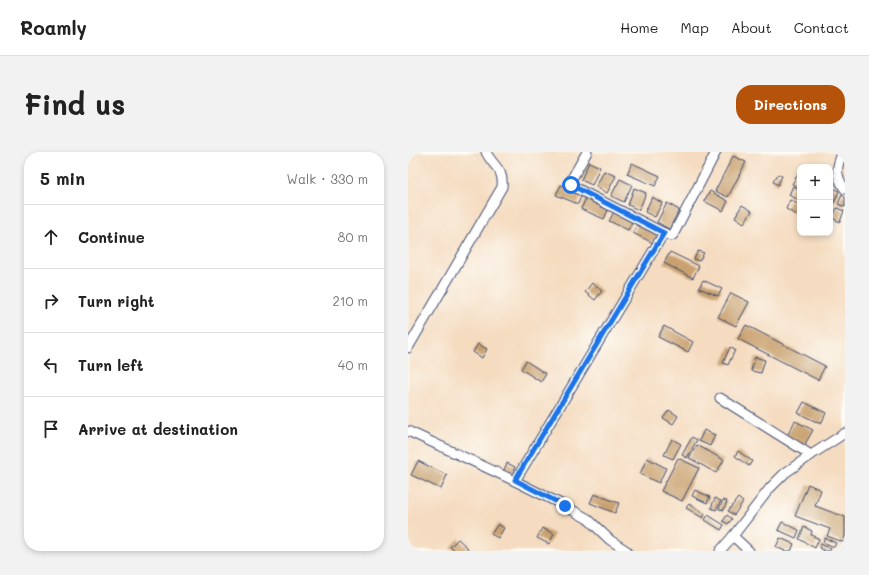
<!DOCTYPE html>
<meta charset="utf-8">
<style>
body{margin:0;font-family:Mali,sans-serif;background:#f2f2f2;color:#222}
.controls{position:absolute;right:12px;top:12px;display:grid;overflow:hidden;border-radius:8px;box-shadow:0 2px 6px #0003}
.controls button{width:36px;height:36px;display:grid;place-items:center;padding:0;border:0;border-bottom:1px solid #e0e0e0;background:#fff;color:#222;font:20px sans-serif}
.stop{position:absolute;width:12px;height:12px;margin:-9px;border:3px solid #1a73e8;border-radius:50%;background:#fff}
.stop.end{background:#1a73e8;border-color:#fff;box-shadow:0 1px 4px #0008}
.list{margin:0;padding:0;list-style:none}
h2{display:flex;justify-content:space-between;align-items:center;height:52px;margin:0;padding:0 16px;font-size:17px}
h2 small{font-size:13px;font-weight:400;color:#767676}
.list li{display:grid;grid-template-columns:26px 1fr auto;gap:12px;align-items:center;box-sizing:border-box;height:64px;padding:0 16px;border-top:1px solid #e0e0e0}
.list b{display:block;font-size:15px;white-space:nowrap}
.list em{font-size:13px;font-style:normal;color:#767676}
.icon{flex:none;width:22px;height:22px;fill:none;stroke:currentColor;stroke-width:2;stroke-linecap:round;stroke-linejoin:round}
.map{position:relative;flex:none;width:437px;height:399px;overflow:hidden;border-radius:16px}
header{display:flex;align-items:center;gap:24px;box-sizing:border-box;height:56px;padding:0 20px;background:#fff;border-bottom:1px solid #e0e0e0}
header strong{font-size:19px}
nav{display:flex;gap:22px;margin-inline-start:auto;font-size:14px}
.intro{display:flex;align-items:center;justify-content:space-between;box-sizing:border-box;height:96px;padding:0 24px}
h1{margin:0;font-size:28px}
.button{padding:10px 18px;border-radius:16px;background:#b45309;color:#fff;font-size:14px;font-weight:700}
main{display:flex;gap:24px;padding:0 24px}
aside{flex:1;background:#fff;border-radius:16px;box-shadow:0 2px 6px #0003}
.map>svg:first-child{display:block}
</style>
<header>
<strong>Roamly</strong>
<nav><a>Home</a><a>Map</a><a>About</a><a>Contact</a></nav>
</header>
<div class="intro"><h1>Find us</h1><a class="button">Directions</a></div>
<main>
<aside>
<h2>5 min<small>Walk · 330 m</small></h2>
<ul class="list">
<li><svg class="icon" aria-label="ahead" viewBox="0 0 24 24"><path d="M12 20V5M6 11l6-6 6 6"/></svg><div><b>Continue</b></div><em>80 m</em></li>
<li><svg class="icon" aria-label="right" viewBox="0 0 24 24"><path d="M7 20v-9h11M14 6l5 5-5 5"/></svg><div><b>Turn right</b></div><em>210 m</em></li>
<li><svg class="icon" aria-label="left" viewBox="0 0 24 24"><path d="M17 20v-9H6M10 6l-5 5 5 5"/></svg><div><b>Turn left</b></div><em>40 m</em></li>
<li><svg class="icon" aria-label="arrive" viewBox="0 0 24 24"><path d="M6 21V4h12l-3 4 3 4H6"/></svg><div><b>Arrive at destination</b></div></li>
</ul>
</aside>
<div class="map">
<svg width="437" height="399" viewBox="0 0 437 399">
<rect width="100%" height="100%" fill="#fdfcf7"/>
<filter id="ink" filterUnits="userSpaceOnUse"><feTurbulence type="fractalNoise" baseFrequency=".025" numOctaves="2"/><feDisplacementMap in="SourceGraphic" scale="8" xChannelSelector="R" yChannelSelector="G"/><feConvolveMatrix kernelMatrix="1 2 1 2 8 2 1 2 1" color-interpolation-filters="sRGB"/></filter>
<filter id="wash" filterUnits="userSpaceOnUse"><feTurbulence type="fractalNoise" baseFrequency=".012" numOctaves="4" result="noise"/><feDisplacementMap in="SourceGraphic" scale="16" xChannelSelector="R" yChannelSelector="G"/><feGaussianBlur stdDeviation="0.9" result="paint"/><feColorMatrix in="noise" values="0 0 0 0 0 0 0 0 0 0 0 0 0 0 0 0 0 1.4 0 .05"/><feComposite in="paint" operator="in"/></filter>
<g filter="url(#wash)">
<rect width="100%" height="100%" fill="#f5dcc0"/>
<g id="blocks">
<g fill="#c9a170">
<path d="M325 4 338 10 320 45 307 39Z"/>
<path d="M181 10 192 15 184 33 173 28Z"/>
<path d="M224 11 252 24 247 34 219 22Z"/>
<path d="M196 19 208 24 199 41 188 35Z"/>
<path d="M391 21H392V36L384 32Z"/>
<path d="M370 22 374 24 370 33 365 30Z"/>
<path d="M212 27 224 33 216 50 203 44Z"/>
<path d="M153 33 174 42 170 52 148 43Z"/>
<path d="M385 34 392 38V44L390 48 381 43Z"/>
<path d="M422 35 431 39 426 51 422 49Z"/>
<path d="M226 36 238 41 231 58 220 53Z"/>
<path d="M302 39 320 49 315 59 296 49Z"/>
<path d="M434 43 437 45V55L430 52Z"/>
<path d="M244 45 254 51 247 65 237 60Z"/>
<path d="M178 46 201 56 196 67 173 57Z"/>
<path d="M382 48 392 53V56L389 63 378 57Z"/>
<path d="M259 51 271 58 261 77 249 70Z"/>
<path d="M334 53 344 59 336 71 327 65Z"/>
<path d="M429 56 436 59 432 70 424 66Z"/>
<path d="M206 60 225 68 220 78 201 69Z"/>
<path d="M230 71 250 81 245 91 225 81Z"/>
<path d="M290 99 296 101 291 109 286 107Z"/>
<path d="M262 100 291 114 285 126 256 111Z"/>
<path d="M295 128 314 137 310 144 291 136Z"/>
<path d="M184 131 194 139 187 148 177 140Z"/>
<path d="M323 141 341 150 328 174 310 165Z"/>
<path d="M338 173 417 214 410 228 330 187Z"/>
<path d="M256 174 285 190 280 200 250 185Z"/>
<path d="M70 192 79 197 74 206 65 200Z"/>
<path d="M322 195 327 198 320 213 315 211Z"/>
<path d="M347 205 357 208 353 221 343 219Z"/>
<path d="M118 209 138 222 133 230 113 217Z"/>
<path d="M396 250 418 261 413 272 390 261Z"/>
<path d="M261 258 270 264 265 272 255 266Z"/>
<path d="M387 269 405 278 396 294 379 284Z"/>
<path d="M296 278 307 283 302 294 291 289Z"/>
<path d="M284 285 289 288 279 306 274 303Z"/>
<path d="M264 287 273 292 265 307 256 303Z"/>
<path d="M289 293 316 308 308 321 281 306Z"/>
<path d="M330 299 344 309 341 314 327 304Z"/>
<path d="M239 306 258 316 251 331 232 322Z"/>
<path d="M270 306 291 316 274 349 253 339Z"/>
<path d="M10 309 39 323 33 337 3 323Z"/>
<path d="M99 311 107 315 103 324 95 320Z"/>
<path d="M400 332 413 338 407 354 437 365V384L435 390 419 384 422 377 387 364Z"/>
<path d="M287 338 302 345 299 351 284 344Z"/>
<path d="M186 342 211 351 207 361 182 351Z"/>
<path d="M307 346 313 349 308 358 303 356Z"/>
<path d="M330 346 335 350 326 363 320 359Z"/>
<path d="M315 348 319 349 316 358 311 357Z"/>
<path d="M281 352 297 362 295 366 278 356Z"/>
<path d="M300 363 316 373 313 378 297 368Z"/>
<path d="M319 363 324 367 320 372 315 369Z"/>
<path d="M374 370 391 378 388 386 370 378Z"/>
<path d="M90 372 96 376 90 386 83 382Z"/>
<path d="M396 375 404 379 403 383 411 387 407 396 391 387Z"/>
<path d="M134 376 146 382 141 392 129 386Z"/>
<path d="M372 386 386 392 383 399H377L368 395Z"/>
<path d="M417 386 428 391 426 395 415 390Z"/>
<path d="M50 387 60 396 57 399H47L42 395Z"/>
<path d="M413 392 423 397 422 399H417L411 396Z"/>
</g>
</g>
</g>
<g filter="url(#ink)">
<use href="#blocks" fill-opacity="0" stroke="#3c496d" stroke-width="1"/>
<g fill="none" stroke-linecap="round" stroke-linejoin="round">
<g stroke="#3c496d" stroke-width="11">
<g id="minor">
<path d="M179 0 162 30V33L256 81 263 84 265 83 308 0"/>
<path d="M435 0C428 14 427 24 437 37"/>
<path d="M0 196 94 35C96 16 85 15 78 0"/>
<path d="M312 246 403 303"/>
<path d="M0 279 107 329 157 354 180 367 202 388 219 399"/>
<path d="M107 329 256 81"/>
<path d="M325 384 341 399"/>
<path d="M312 399 325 384 362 336 377 321 403 303 437 281"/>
</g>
</g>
<use href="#minor" stroke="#fff" stroke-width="9"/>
</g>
</g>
<g fill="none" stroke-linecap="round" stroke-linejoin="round" filter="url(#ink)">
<path stroke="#1a73e8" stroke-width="5" d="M157 354 107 328 256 81 163 33"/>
</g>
</svg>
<div class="controls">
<button>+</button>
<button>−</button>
</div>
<div class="stop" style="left:163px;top:33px"></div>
<div class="stop end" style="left:157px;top:354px"></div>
</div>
</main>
